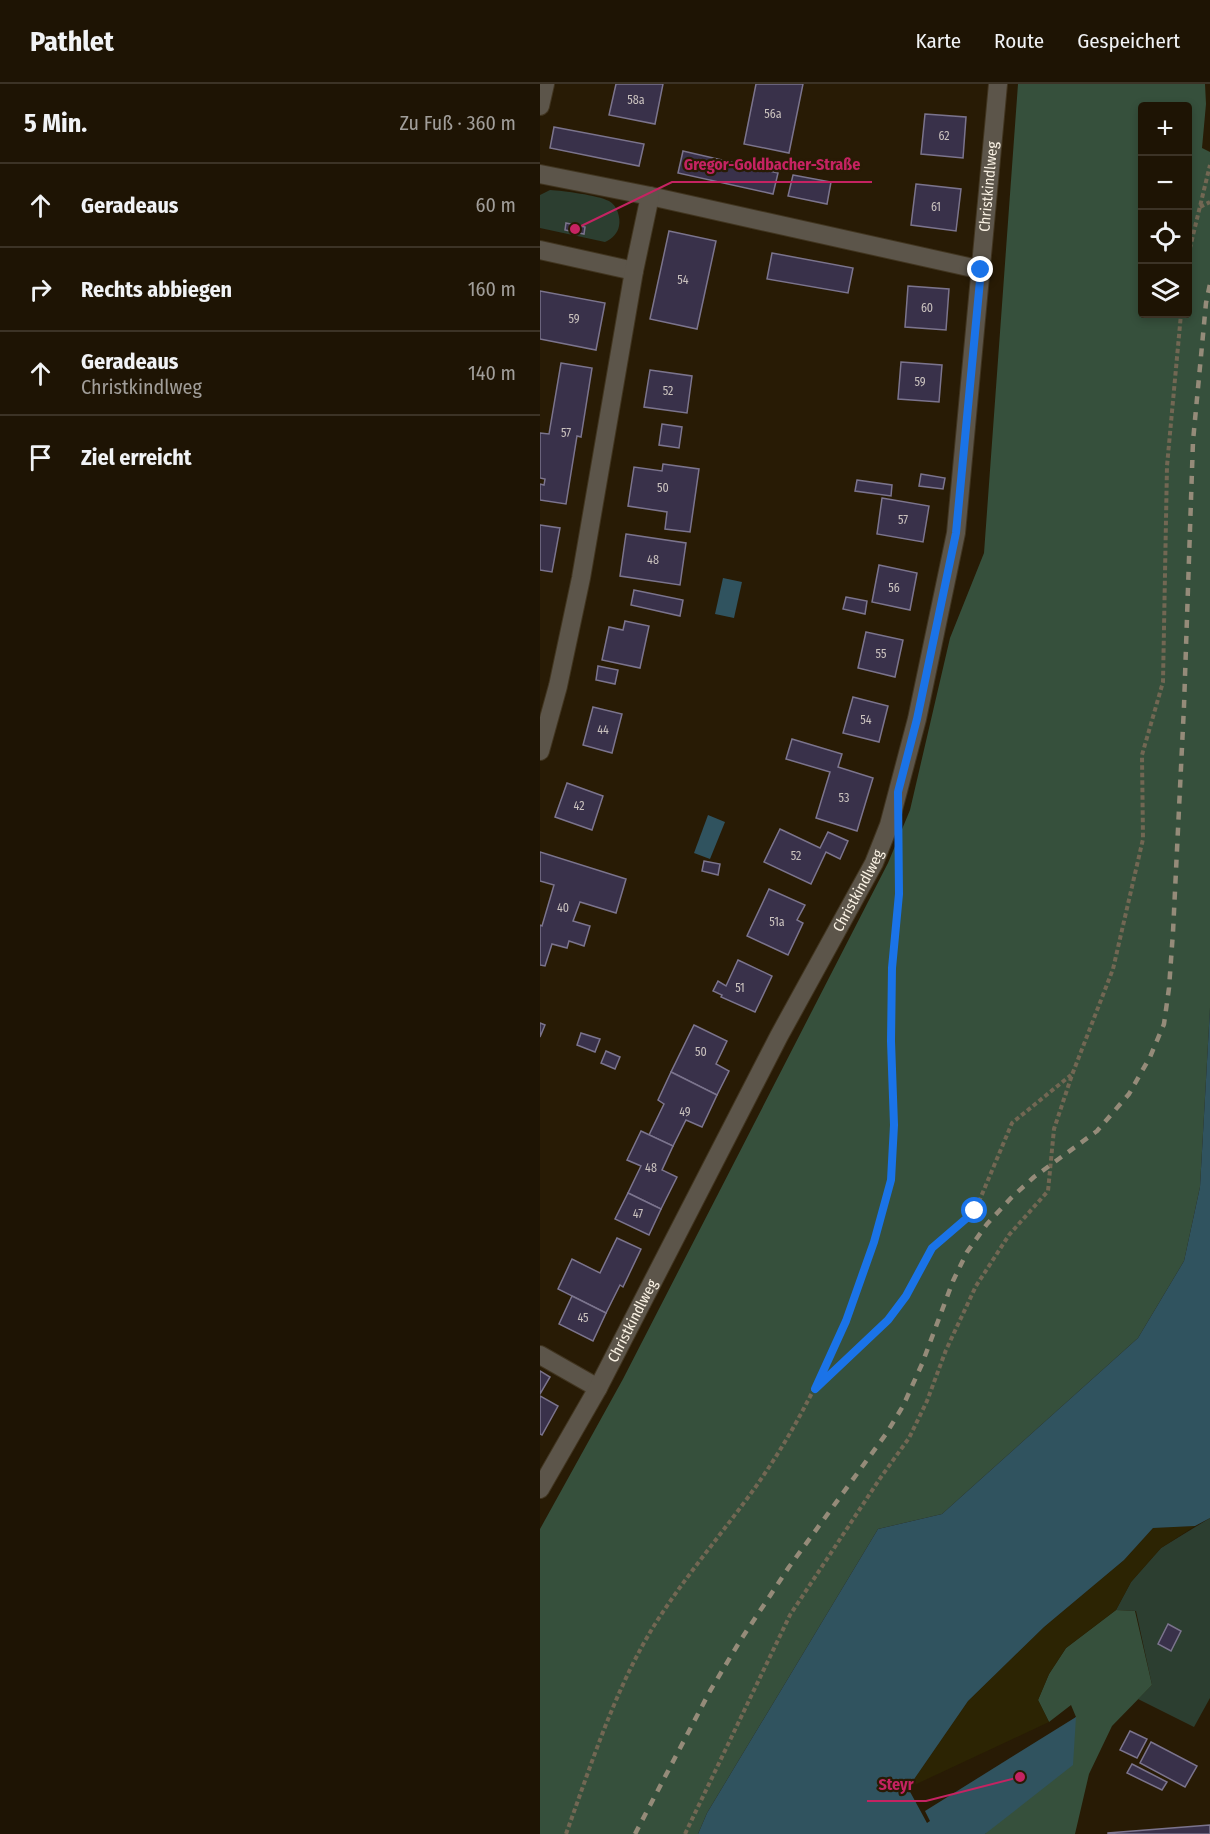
<!DOCTYPE html>
<html lang="de">
<meta charset="utf-8">
<style>
body{margin:0;font-family:"Fira Sans Condensed",sans-serif;background:#261d0e;color:#f1f3f6}
.controls{position:absolute;right:18px;top:18px;display:grid;overflow:hidden;border-radius:6px;box-shadow:0 3px 9px #0003}
.controls button{width:54px;height:54px;display:grid;place-items:center;padding:0;border:0;border-bottom:2px solid #3c3326;background:#1e1404;color:#f1f3f6;font:30px sans-serif}
.stop{position:absolute;width:18px;height:18px;margin:-14px;border:4px solid #1a73e8;border-radius:50%;background:#fff}
.stop.end{background:#1a73e8;border-color:#fff;box-shadow:0 2px 6px #0008}
.list{margin:0;padding:0;list-style:none}
h2{display:flex;justify-content:space-between;align-items:center;height:78px;margin:0;padding:0 24px;font-size:26px}
h2 small{font-size:20px;font-weight:400;color:#a19e9a}
.list li{display:grid;grid-template-columns:39px 1fr auto;gap:18px;align-items:center;box-sizing:border-box;height:84px;padding:0 24px;border-top:2px solid #3c3326}
.list b{display:block;font-size:22px;white-space:nowrap}
.list p{margin:0;font-size:20px;white-space:nowrap;color:#a19e9a}
.list em{font-size:20px;font-style:normal;color:#a19e9a}
.icon{flex:none;width:33px;height:33px;fill:none;stroke:currentColor;stroke-width:2;stroke-linecap:round;stroke-linejoin:round}
.map{position:relative;flex:none;width:670px;height:1750px;overflow:hidden}
header{display:flex;align-items:center;gap:36px;box-sizing:border-box;height:84px;padding:0 30px;background:#1e1404;border-bottom:2px solid #3c3326}
header strong{font-size:28px}
nav{display:flex;gap:33px;margin-inline-start:auto;font-size:21px}
main{display:flex}
aside{flex:1;background:#1e1404}
.map>svg:first-child{display:block}
</style>
<header>
<strong>Pathlet</strong>
<nav><a>Karte</a><a>Route</a><a>Gespeichert</a></nav>
</header>
<main>
<aside>
<h2>5 Min.<small>Zu Fuß · 360 m</small></h2>
<ul class="list">
<li><svg class="icon" aria-label="ahead" viewBox="0 0 24 24"><path d="M12 20V5M6 11l6-6 6 6"/></svg><div><b>Geradeaus</b></div><em>60 m</em></li>
<li><svg class="icon" aria-label="right" viewBox="0 0 24 24"><path d="M7 20v-9h11M14 6l5 5-5 5"/></svg><div><b>Rechts abbiegen</b></div><em>160 m</em></li>
<li><svg class="icon" aria-label="ahead" viewBox="0 0 24 24"><path d="M12 20V5M6 11l6-6 6 6"/></svg><div><b>Geradeaus</b><p>Christkindlweg</p></div><em>140 m</em></li>
<li><svg class="icon" aria-label="arrive" viewBox="0 0 24 24"><path d="M6 21V4h12l-3 4 3 4H6"/></svg><div><b>Ziel erreicht</b></div></li>
</ul>
</aside>
<div class="map">
<svg width="670" height="1750" viewBox="0 0 670 1750">
<rect width="100%" height="100%" fill="#281b05"/>
<g fill="#2c3e30">
<path d="M10 106C24 107 57 111 69 117 77 121 81 134 79 142 78 149 72 155 65 158L0 144V111Z"/>
<path d="M670 1434V1614L654 1643 598 1615 612 1601 596 1527 576 1526 591 1498 621 1464Z"/>
</g>
<g fill="#36503c" fill-rule="evenodd">
<path d="M478 0H665L666 20 662 64 670 68V924L660 1103 644 1177 598 1254 402 1430 338 1445 167 1729 158 1750H0V1445L83 1295 348 779 370 726 410 554 444 469ZM602 22H648V230H602Z"/>
<path d="M576 1526 595 1527 612 1601 572 1642 549 1690 535 1750H445L536 1633 531 1621 509 1638 498 1616 509 1590 526 1564Z"/>
</g>
<path fill="#2c2403" d="M655 1442 621 1464 591 1498 576 1526 526 1564 509 1590 498 1616 509 1638 368 1704 428 1617 504 1543 584 1476 613 1444Z"/>
<g fill="#30535f">
<path d="M183 494 202 498 194 534 175 530Z"/>
<path d="M168 731 185 738 170 775 154 769Z"/>
<path d="M670 924V1434L655 1442 613 1444 584 1476 504 1543 428 1617 368 1704 387 1739 390 1737 385 1727 536 1633 533 1681 445 1750H158L167 1729 338 1445 402 1430 598 1254 644 1177 660 1103Z"/>
</g>
<g fill="#39314a" stroke="#7b748d" stroke-width="1.5">
<path d="M76 0H123L115 40 69 31Z"/>
<path d="M216 0H263L249 69 204 60Z"/>
<path d="M385 30 426 33 423 74 381 70Z"/>
<path d="M14 43 104 60 99 82 10 64Z"/>
<path d="M143 67 238 89 233 110 138 89Z"/>
<path d="M253 91 291 98 287 120 248 112Z"/>
<path d="M376 100 421 105 416 147 371 141Z"/>
<path d="M26 139 45 143 44 150 25 146Z"/>
<path d="M129 147 176 157 157 245 110 235Z"/>
<path d="M232 169 313 184 308 209 227 195Z"/>
<path d="M368 202 409 205 406 246 365 243Z"/>
<path d="M0 207 65 219 56 266 0 255Z"/>
<path d="M361 278 402 281 399 318 358 315Z"/>
<path d="M21 279 52 284 41 353 37 352 26 420 0 416V400L4 401 5 395 0 394V349L9 350Z"/>
<path d="M110 286 152 292 147 329 104 323Z"/>
<path d="M122 340 142 343 139 364 119 361Z"/>
<path d="M123 380 159 385 150 448 125 445 127 428 88 422 94 383 122 387Z"/>
<path d="M381 390 405 394 403 405 379 402Z"/>
<path d="M317 396 352 401 351 412 315 407Z"/>
<path d="M342 414 389 422 383 458 337 450Z"/>
<path d="M0 441 20 444 12 488 0 486Z"/>
<path d="M86 450 146 459 140 501 80 492Z"/>
<path d="M339 481 377 489 370 526 332 518Z"/>
<path d="M94 506 143 516 140 532 91 521Z"/>
<path d="M306 513 327 517 325 530 303 525Z"/>
<path d="M85 537 109 542 100 584 62 576 69 543 83 546Z"/>
<path d="M326 548 363 556 355 593 318 584Z"/>
<path d="M58 582 78 586 75 600 56 596Z"/>
<path d="M313 613 348 622 339 658 303 649Z"/>
<path d="M53 623 82 630 72 669 43 661Z"/>
<path d="M252 655 302 670 298 683 333 694 317 747 276 734 290 688 246 675Z"/>
<path d="M27 699 63 712 52 746 15 733Z"/>
<path d="M240 745 280 764 288 748 308 757 300 775 286 768 271 800 224 778Z"/>
<path d="M0 768 86 795 76 829 40 818 33 837 50 842 44 862 29 857 27 864 12 860 5 882 0 881V841L2 842 14 801 0 797Z"/>
<path d="M164 777 180 780 178 791 162 787Z"/>
<path d="M229 805 265 821 257 836 263 839 248 871 207 852Z"/>
<path d="M198 876 232 892 215 928 181 913 182 911 173 907 178 897 186 902Z"/>
<path d="M0 939 5 941 0 953Z"/>
<path d="M154 941 187 957 176 980 189 987 177 1011 131 988Z"/>
<path d="M41 949 60 955 55 968 37 961Z"/>
<path d="M66 967 80 973 75 985 61 979Z"/>
<path d="M131 988 177 1011 162 1043 146 1036 133 1062 109 1051 124 1020 118 1016Z"/>
<path d="M101 1047 133 1062 122 1086 137 1093 121 1125 88 1109 101 1082 87 1076Z"/>
<path d="M88 1109 121 1125 109 1151 75 1135Z"/>
<path d="M77 1154 101 1165 83 1203 80 1201 66 1229 18 1205 32 1175 60 1189Z"/>
<path d="M32 1212 66 1229 53 1257 19 1240Z"/>
<path d="M0 1287 10 1293 0 1310Z"/>
<path d="M0 1312 18 1322 2 1351 0 1350Z"/>
<path d="M628 1540 641 1547 631 1567 618 1560Z"/>
<path d="M590 1647 607 1655 597 1674 580 1666Z"/>
<path d="M611 1658 657 1682 645 1703 600 1679Z"/>
<path d="M592 1680 627 1698 622 1706 587 1689Z"/>
<path d="M670 1741V1750H568V1749Z"/>
</g>
<g fill="none" stroke-linecap="round" stroke-linejoin="round">
<g stroke="#413520" stroke-width="20">
<g id="minor">
<path d="M0 22 5 0"/>
<path d="M0 90 110 112 442 186"/>
<path d="M0 166 94 187"/>
<path d="M0 667 18 602 41 494 94 187 110 112"/>
<path d="M0 1271 58 1304"/>
<path id="s1" d="M0 1405 58 1304 239 952 334 779 349 741 377 635 416 449 458 0"/>
</g>
</g>
<g stroke="#726753" stroke-width="4" stroke-dasharray="4.5 3" stroke-linecap="butt">
<path d="M660 123 670 118"/>
<path d="M648 172 670 81"/>
<path d="M278 1302 348 1236 366 1212 392 1164 435 1127 472 1039 531 991"/>
<path d="M26 1750C51 1681 74 1608 112 1545 141 1498 176 1457 209 1412 259 1344 295 1267 324 1187 334 1158 346 1126 351 1095 358 1048 350 1000 351 952 351 930 351 906 353 884 355 848 359 813 359 778"/>
<path d="M145 1750 250 1531 341 1393 369 1354 387 1317 406 1266 436 1202 469 1151 508 1107 514 1045 532 991 573 885 603 755 602 671 623 598 627 382 641 230"/>
</g>
<use href="#minor" stroke="#5c554a" stroke-width="18"/>
<path stroke="#958b79" stroke-width="4.5" stroke-dasharray="8 8" stroke-linecap="butt" d="M95 1750 170 1607 200 1557 249 1483 346 1350 363 1322 382 1280 413 1197 427 1168 447 1140 471 1114 494 1093 557 1047 589 1010 610 973 624 940 629 904 633 848 644 622 653 357 666 219 670 200"/>
</g>
<g fill="none" stroke-linecap="round" stroke-linejoin="round">
<path stroke="#1a73e8" stroke-width="8" d="M435 1127 392 1164 366 1212 348 1236 275 1305 306 1237 334 1158 351 1096 354 1041 351 957 352 884 359 810 358 708 377 635 416 449 441 186"/>
</g>
<g text-anchor="middle" stroke-width="4.5" stroke-linejoin="round" paint-order="stroke">
<g font-size="12" fill="#cac2be">
<text x="96" y="20">58a</text>
<text x="233" y="34">56a</text>
<text x="404" y="56">62</text>
<text x="396" y="127">61</text>
<text x="143" y="200">54</text>
<text x="387" y="228">60</text>
<text x="34" y="239">59</text>
<text x="380" y="302">59</text>
<text x="128" y="311">52</text>
<text x="26" y="353">57</text>
<text x="123" y="408">50</text>
<text x="363" y="440">57</text>
<text x="113" y="480">48</text>
<text x="354" y="508">56</text>
<text x="341" y="574">55</text>
<text x="326" y="640">54</text>
<text x="63" y="650">44</text>
<text x="304" y="718">53</text>
<text x="39" y="726">42</text>
<text x="256" y="776">52</text>
<text x="23" y="828">40</text>
<text x="237" y="842">51a</text>
<text x="200" y="908">51</text>
<text x="161" y="972">50</text>
<text x="145" y="1032">49</text>
<text x="111" y="1088">48</text>
<text x="98" y="1134">47</text>
<text x="43" y="1238">45</text>
</g>
<g font-size="15" fill="#faf2e4" stroke="#281b05">
<text dy="5" stroke="none"><textPath href="#s1" startOffset="1398">Christkindlweg</textPath></text>
<text dy="5" stroke="none"><textPath href="#s1" startOffset="678">Christkindlweg</textPath></text>
<text dy="5" stroke="none"><textPath href="#s1" startOffset="192">Christkindlweg</textPath></text>
</g>
</g>
<path fill="none" stroke="#c52362" stroke-width="2" d="M35 145L132 98H332M480 1693L386 1717H327"/>
<g fill="#c52362" stroke="#281b05" stroke-width="2">
<circle cx="35" cy="145" r="6"/>
<circle cx="480" cy="1693" r="6"/>
</g>
<g font-size="16" text-anchor="middle" font-weight="bold" fill="#c52362" stroke="#281b05" stroke-width="4.5" stroke-linejoin="round" paint-order="stroke">
<text x="232" y="86">Gregor-Goldbacher-Straße</text>
<text x="356" y="1706">Steyr</text>
</g>
</svg>
<div class="controls">
<button>+</button>
<button>−</button>
<button><svg class="icon" aria-label="locate" viewBox="0 0 24 24"><circle cx="12" cy="12" r="6"/><path d="M12 2v4M12 18v4M2 12h4M18 12h4"/></svg></button>
<button><svg class="icon" aria-label="layers" viewBox="0 0 24 24"><path d="M12 4l9 5-9 5-9-5zM3 14l9 5 9-5"/></svg></button>
</div>
<div class="stop" style="left:435px;top:1127px"></div>
<div class="stop end" style="left:441px;top:186px"></div>
</div>
</main>
